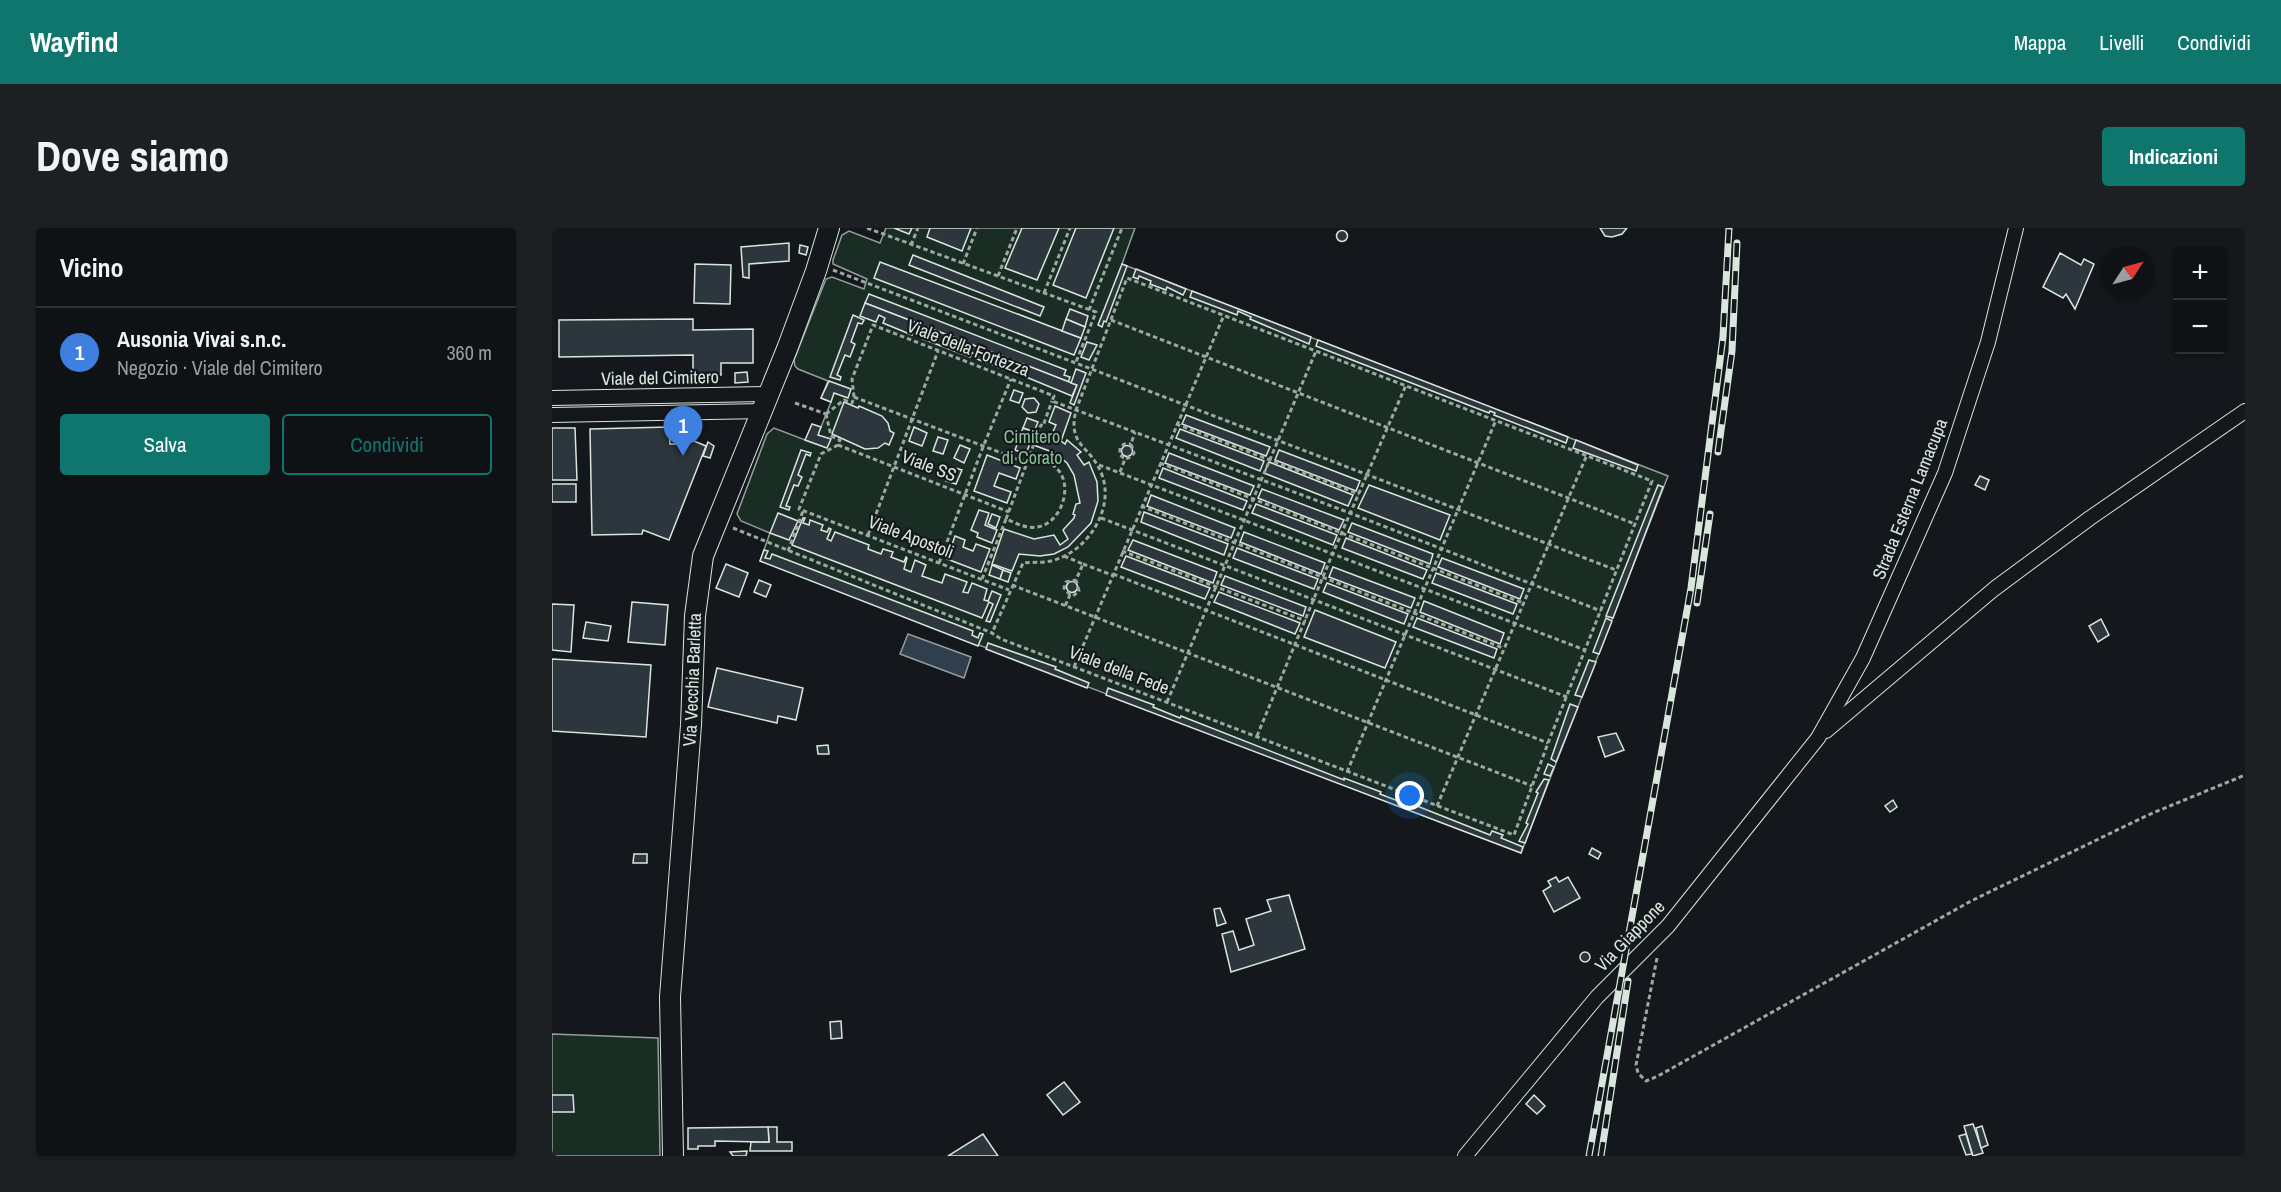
<!DOCTYPE html>
<html lang="it">
<meta charset="utf-8">
<style>
body{margin:0;font-family:"Archivo Narrow",sans-serif;background:#1d2022;color:#f1f3f6}
.controls{position:absolute;right:18px;top:18px;display:grid;overflow:hidden;border-radius:6px;box-shadow:0 2px 4px #0004}
.controls button{width:54px;height:54px;display:grid;place-items:center;padding:0;border:0;border-bottom:2px solid #2f3234;background:#0f1215;color:#f1f3f6;font:30px sans-serif}
.compass{position:absolute;left:1549px;top:18px;width:54px;height:54px;border-radius:50%;background:#0f1215;box-shadow:0 2px 4px #0004;rotate:54deg}
.you{position:absolute;left:858px;top:568px;width:21px;height:21px;margin:-15px;border:4px solid #fff;border-radius:50%;background:#1a73e8;box-shadow:0 0 0 9px #1a73e833}
.badge{display:grid;place-items:center;width:39px;height:39px;border-radius:50%;background:#0f766e;color:#fff;font-size:20px;font-weight:700}
.pin{position:absolute;translate:-50% -50px;filter:drop-shadow(0 2px 3px #0008)}
.pin::after{content:'';position:absolute;top:32px;width:21px;height:18px;background:inherit;clip-path:polygon(0 0,100% 0,50% 100%)}
.list{margin:0;padding:0;list-style:none}
h2{display:flex;justify-content:space-between;align-items:center;height:78px;margin:0;padding:0 24px;font-size:26px}
h2 small{font-size:20px;font-weight:400;color:#9b9ea0}
.list li{display:grid;grid-template-columns:39px 1fr auto;gap:18px;align-items:center;box-sizing:border-box;height:90px;padding:0 24px;border-top:2px solid #2f3234}
.list b{display:block;font-size:22px;white-space:nowrap}
.list p{margin:0;font-size:20px;white-space:nowrap;color:#9b9ea0}
.list em{font-size:20px;font-style:normal;color:#9b9ea0}
.actions{display:flex;gap:12px;padding:18px 24px}
.actions a{flex:1;padding:14px 0;border:2px solid #0f766e;border-radius:6px;text-align:center;font-size:21px;color:#0f766e}
.actions .main{background:#0f766e;color:#fff}
.map{position:relative;flex:none;width:1693px;height:928px;overflow:hidden;border-radius:6px}
header{display:flex;align-items:center;gap:36px;box-sizing:border-box;height:84px;padding:0 30px;background:#0f766e;color:#fff}
header strong{font-size:28px}
nav{display:flex;gap:33px;margin-inline-start:auto;font-size:21px}
.intro{display:flex;align-items:center;justify-content:space-between;box-sizing:border-box;height:144px;padding:0 36px}
h1{margin:0;font-size:42px}
.button{padding:15px 27px;border-radius:6px;background:#0f766e;color:#fff;font-size:21px;font-weight:700}
main{display:flex;gap:36px;padding:0 36px}
aside{flex:1;background:#0f1215;border-radius:6px;box-shadow:0 2px 4px #0004}
.map>svg:first-child{display:block}
</style>
<header>
<strong>Wayfind</strong>
<nav><a>Mappa</a><a>Livelli</a><a>Condividi</a></nav>
</header>
<div class="intro"><h1>Dove siamo</h1><a class="button">Indicazioni</a></div>
<main>
<aside>
<h2>Vicino<small></small></h2>
<ul class="list">
<li><span class="badge" style="background:#3f7fe0">1</span><div><b>Ausonia Vivai s.n.c.</b><p>Negozio · Viale del Cimitero</p></div><em>360 m</em></li>
</ul>
<div class="actions"><a class="main">Salva</a><a>Condividi</a></div>
</aside>
<div class="map">
<svg width="1693" height="928" viewBox="0 0 1693 928">
<rect width="100%" height="100%" fill="#14181c"/>
<g fill="#1a2d24" stroke="#939e99" stroke-width="1.5">
<path d="M334 0H583L570 36 1116 248 969 625 208 333 218 305 189 293 185 286 215 206 222 200 253 212 269 199 279 174 269 170 276 153 246 141 243 138 242 132 274 51 280 49 312 61 315 51 281 36V32L290 7 297 3 328 15Z"/>
<path d="M0 806 106 810 108 928H0Z"/>
</g>
<path fill="#2f3f4d" stroke="#939e99" stroke-width="1.5" d="M356 406 419 429 412 450 348 426Z"/>
<g fill="#2c363c" stroke="#d8e6dc" stroke-width="1.5">
<path d="M342 0H360L357 6Z"/>
<path d="M378 0H419L410 23 375 9Z"/>
<path d="M470 0H507L485 52 453 40Z"/>
<path d="M524 0H562L534 70 501 57Z"/>
<path d="M1048 0H1075L1070 6 1060 9 1053 8Z"/>
<circle cx="790" cy="8" r="5.5"/>
<path d="M237 15V33L197 36V50L191 49 189 19Z"/>
<path d="M248 17 256 19 254 27 247 25Z"/>
<path d="M1508 25 1529 37 1532 31 1542 36 1523 81 1514 66 1511 70 1491 59Z"/>
<path d="M361 27 492 79 488 88 357 37Z"/>
<path d="M328 34 529 110 522 127 322 50Z"/>
<path d="M143 36 179 37 178 76 142 75Z"/>
<path d="M570 36 575 38 554 94 552 93 550 99 546 97Z"/>
<path d="M584 41 634 61 631 67 615 59 614 62 598 56 599 53 587 48 586 51 581 49Z"/>
<path d="M640 63 759 109 757 116 698 91 699 89 686 83 685 87 638 69Z"/>
<path d="M317 66 514 142 512 147 518 149 516 154 313 75Z"/>
<path d="M313 75 365 95 360 107 331 95 333 90 327 87 324 94 308 88Z"/>
<path d="M518 81 536 88 533 99 514 91Z"/>
<path d="M301 87 312 92 310 96 306 95 299 114 303 116 298 129 293 127 285 147 289 149 288 152 278 149Z"/>
<path d="M141 91V102L201 101V135H169V147H141V127L7 129V92Z"/>
<path d="M514 91 533 99 529 110 510 103Z"/>
<path d="M375 99 457 131 453 142 425 131 426 127 420 125 418 129 371 111Z"/>
<path d="M766 112 1016 209 1014 215 942 187 943 185 938 183 937 185 764 118Z"/>
<path d="M535 114 545 117 537 132 529 129Z"/>
<path d="M461 132 525 157 520 168 457 142Z"/>
<path d="M524 141 534 145 522 177 518 175 525 157 519 155Z"/>
<path d="M195 144 196 154 183 155V145Z"/>
<path d="M277 153 299 161 296 170 282 165 279 174 269 170Z"/>
<path d="M462 162 471 165 467 175 458 172Z"/>
<path d="M482 170 487 176 484 184 476 185 470 179 473 171Z"/>
<path d="M292 174 306 180 307 178 330 188 336 195 338 203 342 205 337 217 333 215 326 220 313 221 280 206Z"/>
<path d="M503 178 519 185 509 213 513 216 515 212 529 224 525 227 532 237 537 234 545 254 546 273 539 295 516 319 502 326 488 328 467 326 460 343 440 336 452 301 482 311 502 307 508 317 516 311 511 302 522 290 523 287 521 286 524 276 528 275 522 247 515 235 503 225 484 218 488 207 498 210 504 197 497 194Z"/>
<path d="M634 187 718 219 714 228 630 196Z"/>
<path d="M475 190 486 194 482 204 471 200Z"/>
<circle cx="136" cy="202" r="7"/>
<path d="M260 196 269 199 266 207 279 211 275 220 253 212Z"/>
<path d="M117 199 118 216H126L130 208 154 218 117 312 91 302 90 306 40 307 38 201Z"/>
<path d="M362 199 375 205 370 218 357 213Z"/>
<path d="M0 200H23L25 252H0Z"/>
<path d="M471 200 482 204 478 215 467 211Z"/>
<path d="M628 201 712 233 708 243 624 210Z"/>
<path d="M386 209 396 212 391 226 381 223Z"/>
<path d="M467 211 478 215 474 226 463 222Z"/>
<path d="M1024 212 1086 237 1084 243 1021 220Z"/>
<path d="M156 214 162 218 158 230 151 228Z"/>
<path d="M408 217 418 221 412 235 402 230Z"/>
<circle cx="575" cy="223" r="5.5"/>
<path d="M249 222 259 225 258 228 254 226 246 247 250 249 246 258 242 257 234 278 238 279 237 282 228 279Z"/>
<path d="M727 222 808 253 804 263 723 232Z"/>
<path d="M617 225 702 258 698 267 613 235Z"/>
<path d="M435 227 468 240 464 251 447 245 442 258 459 264 455 275 422 263Z"/>
<path d="M717 234 801 267 796 278 712 245Z"/>
<path d="M400 239 410 242 404 256 394 253Z"/>
<path d="M611 240 695 273 691 282 607 250Z"/>
<path d="M1428 248 1437 252 1433 262 1423 257Z"/>
<rect x="0" y="256" width="24" height="18"/>
<path d="M817 257 898 287 888 312 806 280Z"/>
<path d="M1106 257 1111 259 1061 390 1054 388Z"/>
<path d="M710 261 792 292 787 302 706 270Z"/>
<path d="M599 267 683 300 679 310 595 278Z"/>
<path d="M704 276 785 307 781 317 700 285Z"/>
<path d="M427 282 437 285 433 297 445 302 440 315 425 309 426 305 419 302Z"/>
<path d="M592 284 676 316 672 327 589 294Z"/>
<path d="M226 285 246 293 237 312 218 305Z"/>
<path d="M440 286 448 289 444 300 436 296Z"/>
<path d="M251 290H253L251 295 257 297 258 292 271 297 269 302 275 304 277 300 279 301 275 311 279 313 283 304 317 317 316 321 329 326 331 321 341 324 339 329 352 334 354 329 355 330 352 341 359 344 363 332 374 337 370 348 390 355 393 346 415 354 411 364 416 365 420 355 435 361 432 372 436 373 440 363 449 367 438 394 434 393 441 376 437 374 430 390 240 317Z"/>
<path d="M800 295 881 326 878 336 796 304Z"/>
<path d="M692 304 773 335 769 346 688 314Z"/>
<path d="M403 308 413 312 411 319 421 323 424 316 438 321 429 344 395 331Z"/>
<path d="M794 310 875 342 871 351 790 320Z"/>
<path d="M581 312 665 344 661 355 576 322Z"/>
<path d="M685 320 766 351 762 361 681 330Z"/>
<path d="M212 322 216 323 213 330 218 331 220 326 421 403 420 407 426 410 428 405 431 406 426 418 208 333Z"/>
<path d="M574 328 658 360 653 371 569 339Z"/>
<path d="M890 330 972 361 968 371 886 339Z"/>
<path d="M174 336 196 345 187 369 164 360Z"/>
<path d="M440 337 451 342 448 351 437 347Z"/>
<path d="M781 339 863 370 859 380 777 349Z"/>
<path d="M451 342 459 345 456 354 448 351Z"/>
<path d="M884 345 965 376 961 386 880 355Z"/>
<path d="M673 348 754 379 751 388 669 357Z"/>
<path d="M207 352 219 357 214 369 202 364Z"/>
<circle cx="520" cy="359" r="5.5"/>
<path d="M775 355 856 386 852 396 771 364Z"/>
<path d="M667 364 748 395 743 406 662 374Z"/>
<path d="M872 373 952 405 948 416 868 384Z"/>
<path d="M80 374 116 377 113 417 76 414Z"/>
<path d="M0 376 22 377 19 424 0 422Z"/>
<path d="M763 382 844 414 833 440 752 409Z"/>
<path d="M865 390 945 421 942 430 861 399Z"/>
<path d="M1054 390 1060 393 1047 426 1041 424Z"/>
<path d="M1549 391 1557 407 1546 414 1537 398Z"/>
<path d="M34 394 59 398 56 413 31 410Z"/>
<path d="M436 415 504 439 503 441 537 455 535 460 434 421Z"/>
<path d="M0 431 99 437 94 509 0 503Z"/>
<path d="M1037 432 1044 434 1030 469 1023 467Z"/>
<path d="M165 440 251 460 244 492 226 488 225 495 156 479Z"/>
<path d="M556 460 602 477 601 479 628 490 629 488 792 552V550L829 564 828 566 854 576 855 574 938 607 940 603 951 607 949 610 971 619 969 625 554 467Z"/>
<path d="M1018 476 1026 479 1004 534 999 531Z"/>
<path d="M1064 505 1072 522 1053 529 1046 509Z"/>
<path d="M276 517 277 526H266L265 518Z"/>
<path d="M996 536 1002 539 998 548 992 546Z"/>
<path d="M992 551 997 552 973 615 967 613 976 596 974 595 986 565 984 564Z"/>
<path d="M1341 572 1345 579 1338 584 1333 578Z"/>
<path d="M1040 620 1049 625 1046 631 1037 626Z"/>
<path d="M82 626H95V635H81Z"/>
<path d="M1004 649 1007 654 1016 649 1028 670 1002 684 991 663 999 658 996 653Z"/>
<path d="M737 667 753 721 679 744 670 706 681 703 687 722 702 717 694 691 719 683 715 672Z"/>
<path d="M668 680 674 695 665 698 662 681Z"/>
<circle cx="1033" cy="729" r="5"/>
<path d="M289 793 290 810 279 811 278 794Z"/>
<path d="M512 854 528 874 511 887 495 867Z"/>
<path d="M0 867H21L22 884H0Z"/>
<path d="M982 867 993 878 985 886 974 876Z"/>
<path d="M1421 896 1431 925 1421 928 1412 898Z"/>
<path d="M1430 898 1436 917 1429 920 1424 900Z"/>
<path d="M216 899H225V914H240V923H198L199 914H217Z"/>
<path d="M216 899 217 914 163 913V918H146V921H136V900Z"/>
<path d="M431 906 446 928H396Z"/>
<path d="M1414 906 1420 926 1414 927 1407 908Z"/>
<path d="M195 923 194 928H181L178 924Z"/>
</g>
<g fill="none" stroke-linecap="round" stroke-linejoin="round">
<g stroke="#d8e6dc" stroke-width="16">
<g id="street">
<path d="M0 170 217 166"/>
<path d="M0 187 211 183"/>
<path d="M1274 503 1442 361 1538 290 1693 183"/>
<path d="M913 928 1045 769 1116 698 1266 510 1311 430 1393 245 1436 114 1464 0"/>
</g>
</g>
<g stroke="#d8e6dc" stroke-width="22">
<g id="secondary">
<path id="s1" d="M121 928 118 769 139 497 143 388 151 328 235 121 264 43 277 0"/>
</g>
</g>
<g stroke="#9da8a2" stroke-width="3" stroke-dasharray="4.5 3" stroke-linecap="butt">
<path d="M315 0 544 84 524 134"/>
<path d="M359 17 366 0"/>
<path d="M411 36 425 0"/>
<path d="M281 42 1064 342"/>
<path d="M446 48 465 0"/>
<path d="M492 65 518 0"/>
<path d="M537 82 570 0"/>
<path d="M559 92 1083 296"/>
<path d="M302 169 300 151 321 97 502 168 500 173 524 182 798 285 1049 383"/>
<path d="M302 169 476 235"/>
<path d="M243 175 274 186"/>
<path d="M274 186 292 172 300 175 302 169"/>
<path d="M274 186 279 208 288 212 286 217"/>
<path d="M624 196 807 266"/>
<path d="M286 217 269 226 247 281 457 362"/>
<path d="M286 217 457 284"/>
<path d="M479 228C490 231 500 234 507 243 521 261 508 296 485 299 474 301 464 295 454 291L489 197 491 198 500 173"/>
<path d="M572 230 568 227V220L572 216H579"/>
<path d="M608 235 971 375"/>
<path d="M547 237 1033 422"/>
<path d="M568 244 573 231 579 229 582 225 579 216 583 204"/>
<path d="M589 278 951 420"/>
<path d="M549 290 1015 469"/>
<path d="M181 300 440 405 449 411 962 607 996 515 1100 253 575 50 524 182C515 219 539 217 550 247 563 282 534 325 499 333 490 335 480 334 471 335L440 405"/>
<path d="M316 307 386 123"/>
<path d="M236 323 251 283"/>
<path d="M570 323 754 393"/>
<path d="M512 328 531 336 524 352 527 363 521 368 518 367 513 378"/>
<path d="M387 335 431 219 459 151"/>
<path d="M531 336 560 347"/>
<path d="M561 346 996 515"/>
<path d="M430 351 454 291"/>
<path d="M460 357 980 558"/>
<path d="M518 367 512 360 514 354 524 352"/>
<path d="M522 439 672 87"/>
<path d="M615 474 764 123"/>
<path d="M705 508 780 327 854 157"/>
<path d="M795 544 944 192"/>
<path d="M885 578 1034 229"/>
<path d="M1105 730 1084 837 1086 845 1094 853 1106 848 1419 673 1596 587 1693 547"/>
</g>
<use href="#street" stroke="#14181c" stroke-width="14"/>
<use href="#secondary" stroke="#14181c" stroke-width="20"/>
<g stroke="#d8e6dc" stroke-width="7">
<g id="rail">
<path d="M1166 224 1180 123 1185 15"/>
<path d="M1145 375 1158 286"/>
<path d="M1037 928 1139 360 1171 109 1177 0"/>
<path d="M1049 928 1076 753"/>
</g>
</g>
<use href="#rail" stroke="#14181c" stroke-width="4.5" stroke-dasharray="14" stroke-linecap="butt"/>
</g>
<g text-anchor="middle" stroke-width="4.5" stroke-linejoin="round" paint-order="stroke">
<g font-size="18" fill="#d8e6dc" stroke="#14181c">
<text transform="translate(416 120) rotate(21)" y="6">Viale della Fortezza</text>
<text transform="translate(108 150) rotate(-1)" y="6">Viale del Cimitero</text>
<text transform="translate(377 238) rotate(21)" y="6">Viale SS</text>
<text transform="translate(1358 271) rotate(-68)" y="6">Strada Esterna Lamacupa</text>
<text transform="translate(359 309) rotate(21)" y="6">Viale Apostoli</text>
<text transform="translate(567 442) rotate(21)" y="6">Viale della Fede</text>
<text dy="6" stroke="none"><textPath href="#s1" startOffset="477">Via Vecchia Barletta</textPath></text>
<text transform="translate(1078 708) rotate(-46)" y="6">Via Giappone</text>
</g>
<g font-size="18" fill="#8ac095" stroke="#14181c">
<text x="480" y="215">Cimitero<tspan x="480" dy="21">di Corato</tspan></text>
</g>
</g>
</svg>
<div class="controls">
<button>+</button>
<button>−</button>
</div>
<svg class="compass" viewBox="-18 -18 36 36"><path d="M0-13l5 13h-10z" fill="#e53935"/><path d="M0 13l5-13h-10z" fill="#9b9ea0"/></svg>
<div class="you"></div>
<div class="pin badge" style="left:131px;top:228px;background:#3f7fe0">1</div>
</div>
</main>
